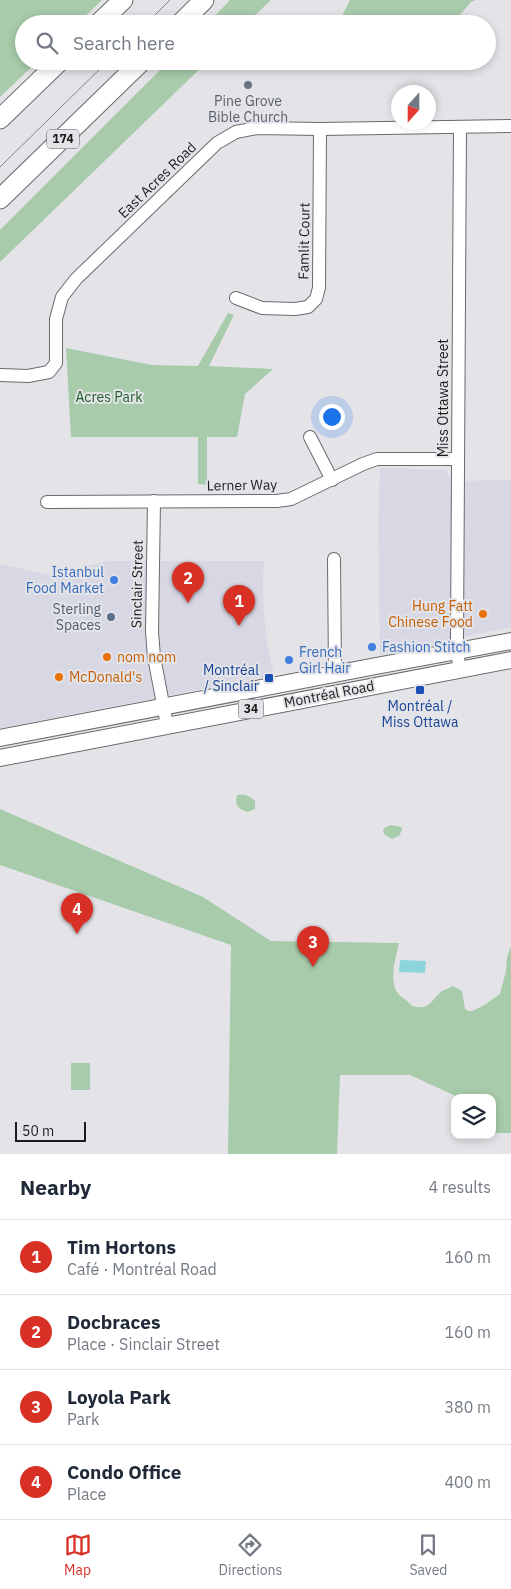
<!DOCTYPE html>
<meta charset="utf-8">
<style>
body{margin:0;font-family:"IBM Plex Sans",sans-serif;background:#f6f6f7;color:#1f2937}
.controls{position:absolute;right:15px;bottom:15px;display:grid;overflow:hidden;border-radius:10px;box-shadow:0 2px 8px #0003}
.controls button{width:45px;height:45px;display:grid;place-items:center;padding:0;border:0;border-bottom:1px solid #e0e1e3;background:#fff;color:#1f2937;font:25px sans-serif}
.compass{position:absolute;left:391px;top:85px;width:45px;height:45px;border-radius:50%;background:#fff;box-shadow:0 2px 8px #0003;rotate:201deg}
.scale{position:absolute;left:15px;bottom:12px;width:71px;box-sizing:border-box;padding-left:5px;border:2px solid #1c1c1d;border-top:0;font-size:14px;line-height:18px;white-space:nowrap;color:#1c1c1d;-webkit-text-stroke:4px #e4e4e8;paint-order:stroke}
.you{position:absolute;left:331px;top:416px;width:18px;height:18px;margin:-12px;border:4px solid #fff;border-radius:50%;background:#1a73e8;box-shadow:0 0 0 8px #1a73e833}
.badge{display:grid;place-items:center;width:32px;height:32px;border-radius:50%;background:#d93025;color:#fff;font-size:16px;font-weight:700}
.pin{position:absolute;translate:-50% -41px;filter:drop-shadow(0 1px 2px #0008)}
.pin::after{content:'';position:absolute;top:26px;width:18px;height:15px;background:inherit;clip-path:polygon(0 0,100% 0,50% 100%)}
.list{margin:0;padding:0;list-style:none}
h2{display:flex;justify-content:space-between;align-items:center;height:65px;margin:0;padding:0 20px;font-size:21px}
h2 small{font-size:16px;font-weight:400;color:#747a83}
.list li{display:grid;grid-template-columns:32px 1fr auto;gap:15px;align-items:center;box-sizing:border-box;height:75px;padding:0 20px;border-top:1px solid #e0e1e3}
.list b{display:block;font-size:19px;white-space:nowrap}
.list p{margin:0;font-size:16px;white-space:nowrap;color:#747a83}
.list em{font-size:16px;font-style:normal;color:#747a83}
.icon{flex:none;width:28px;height:28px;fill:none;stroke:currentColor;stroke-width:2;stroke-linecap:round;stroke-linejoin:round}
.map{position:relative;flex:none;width:511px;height:1154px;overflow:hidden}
.search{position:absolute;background:#fff;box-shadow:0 2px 8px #0003;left:15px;right:15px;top:15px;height:55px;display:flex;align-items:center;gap:12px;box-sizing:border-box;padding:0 18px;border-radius:28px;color:#747a83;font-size:19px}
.sheet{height:365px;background:#fff}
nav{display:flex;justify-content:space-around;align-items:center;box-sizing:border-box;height:70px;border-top:1px solid #e0e1e3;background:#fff;font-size:14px;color:#747a83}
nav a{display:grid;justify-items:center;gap:2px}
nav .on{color:#d93025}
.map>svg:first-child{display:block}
</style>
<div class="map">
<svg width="511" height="1154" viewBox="0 0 511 1154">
<rect width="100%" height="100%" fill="#e4e4e8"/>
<g fill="#d7d8e3">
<path d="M380 468 446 470 451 481 511 480V627L380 655 378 522Z"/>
<path d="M107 561H264L263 584 264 616 268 649 274 675 0 728V564L55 576Z"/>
</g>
<g fill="#a8cbab">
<path d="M0 0H102L77 24H24V61H38L0 97Z"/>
<path d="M230 0H271L246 24H207Z"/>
<path d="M350 0H476L471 2 452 24H343L342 16Z"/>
<path d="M169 61H208L0 262V230Z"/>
<path d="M228 313 234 315 209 366 273 369 245 394 237 437H207V485L198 484V437H71L66 348 152 365 198 366Z"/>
<path d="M237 795C244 794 250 795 255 801V809L248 812C239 810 234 805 237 795Z"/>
<path d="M0 809 203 897 271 941 399 943C396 957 389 979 397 992 401 998 408 1000 412 1006 430 1011 430 1001 442 991 445 989 450 988 453 986L462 991 465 1009 468 1011H472L483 1006 500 994 506 971 507 957 511 946V1133H492V1098H460L410 1075H340L337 1154H228L231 945 0 865Z"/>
<path d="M391 825 401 827 402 830 399 836 392 839 385 835 383 832 384 828Z"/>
<rect x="71" y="1063" width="19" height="27"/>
</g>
<path fill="#8cd6db" d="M400 960 426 961 425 973 399 972Z"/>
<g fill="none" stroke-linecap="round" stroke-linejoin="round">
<g stroke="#6a6a6d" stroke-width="14">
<g id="minor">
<path d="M236 298 262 308 295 309 308 307 316 299 319 288 320 129"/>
<path d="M0 375 28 376 49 372 56 363V319L62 297 76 279 217 143 236 132 257 128 320 129 511 126"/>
<path d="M310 437 332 480"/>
<path d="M154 501 152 632 154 657 167 725"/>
<path d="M47 502 277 501 291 499 363 464 377 459H458"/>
<path d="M334 559 335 674"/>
<path d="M459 670 457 639 460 127"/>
</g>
</g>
<g stroke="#6a6a6d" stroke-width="18">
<g id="major">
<path d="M0 738 376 666 511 641"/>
<path d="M0 758 511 660"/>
</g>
</g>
<g stroke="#6a6a6d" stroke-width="21">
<g id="highway">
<path d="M98 24 123 0"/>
<path d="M180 24 204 0"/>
<path d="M0 119 60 61"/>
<path d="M0 199 142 61"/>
</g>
</g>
<use href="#minor" stroke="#fff" stroke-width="12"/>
<use href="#major" stroke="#fff" stroke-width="16"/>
<use href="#highway" stroke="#fff" stroke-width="19"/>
<g stroke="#858588" stroke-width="1">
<path d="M146 24 170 0"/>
<path d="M0 167 108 61"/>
</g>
</g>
<circle fill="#6b7280" stroke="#e4e4e8" stroke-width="2" cx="248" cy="85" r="5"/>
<g fill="#3f7fe0" stroke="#e4e4e8" stroke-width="2">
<circle cx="114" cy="580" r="5"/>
<circle cx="372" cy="647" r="5"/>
<circle cx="289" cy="660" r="5"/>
</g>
<g fill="#e8710a" stroke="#e4e4e8" stroke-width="2">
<circle cx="483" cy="614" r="5"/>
<circle cx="107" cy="657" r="5"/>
<circle cx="59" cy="677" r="5"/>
</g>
<circle fill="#5c6f8a" stroke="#e4e4e8" stroke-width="2" cx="111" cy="617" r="5"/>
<g fill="#1a4fb4" stroke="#e4e4e8" stroke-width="2">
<rect x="264" y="673" width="10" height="10" rx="2.5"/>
<rect x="415" y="685" width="10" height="10" rx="2.5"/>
</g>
<g text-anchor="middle" stroke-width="4" stroke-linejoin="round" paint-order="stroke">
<g fill="#e4e4e8" stroke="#58585a" stroke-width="1">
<rect x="47" y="129.5" width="32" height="19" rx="4"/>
<rect x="238.5" y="699.5" width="25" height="19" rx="4"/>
</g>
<g font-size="12" font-weight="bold" fill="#1c1c1d">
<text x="63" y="143">174</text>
<text x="251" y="713">34</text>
</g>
<g font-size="14" fill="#5b616d" stroke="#e4e4e8">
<text x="248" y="106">Pine Grove<tspan x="248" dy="16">Bible Church</tspan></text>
</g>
<g font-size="14" fill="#1c1c1d" stroke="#e4e4e8">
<text transform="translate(157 180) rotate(-44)" y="5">East Acres Road</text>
<text transform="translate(304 241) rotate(-89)" y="5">Famlit Court</text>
<text transform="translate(443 398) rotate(-90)" y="5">Miss Ottawa Street</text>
<text transform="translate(242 485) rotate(-1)" y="5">Lerner Way</text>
<text transform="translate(137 584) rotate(-89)" y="5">Sinclair Street</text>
<text transform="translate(329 694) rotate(-11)" y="5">Montréal Road</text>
</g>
<g font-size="14" fill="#1e5e2a" stroke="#e4e4e8">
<text x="109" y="402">Acres Park</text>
</g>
<g font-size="14" fill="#366cbe" stroke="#e4e4e8" text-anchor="start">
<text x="104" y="577" text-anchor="end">Istanbul<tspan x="104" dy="16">Food Market</tspan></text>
<text x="382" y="652">Fashion Stitch</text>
<text x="299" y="657">French<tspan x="299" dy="16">Girl Hair</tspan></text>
</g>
<g font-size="14" fill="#c56008" stroke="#e4e4e8" text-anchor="start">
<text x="473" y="611" text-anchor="end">Hung Fatt<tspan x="473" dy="16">Chinese Food</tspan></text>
<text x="117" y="662">nom nom</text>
<text x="69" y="682">McDonald's</text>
</g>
<g font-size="14" fill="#4e5e75" stroke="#e4e4e8" text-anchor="end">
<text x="101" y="614">Sterling<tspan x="101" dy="16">Spaces</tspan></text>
</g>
<g font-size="14" fill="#164399" stroke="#e4e4e8" text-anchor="end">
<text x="259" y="675">Montréal<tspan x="259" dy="16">/ Sinclair</tspan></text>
<text x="420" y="711" text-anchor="middle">Montréal /<tspan x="420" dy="16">Miss Ottawa</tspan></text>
</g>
</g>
</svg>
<div class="controls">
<button><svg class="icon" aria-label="layers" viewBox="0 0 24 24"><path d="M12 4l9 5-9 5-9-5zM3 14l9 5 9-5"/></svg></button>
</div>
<svg class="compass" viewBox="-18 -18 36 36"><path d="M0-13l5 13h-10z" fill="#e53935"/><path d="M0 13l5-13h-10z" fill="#747a83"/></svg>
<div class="scale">50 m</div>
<div class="you"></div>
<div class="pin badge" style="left:239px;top:626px">1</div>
<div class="pin badge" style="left:188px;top:603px">2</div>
<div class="pin badge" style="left:313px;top:967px">3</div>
<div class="pin badge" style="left:77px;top:934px">4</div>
<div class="search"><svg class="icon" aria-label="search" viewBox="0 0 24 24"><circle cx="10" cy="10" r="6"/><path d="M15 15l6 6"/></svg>Search here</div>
</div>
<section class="sheet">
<h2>Nearby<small>4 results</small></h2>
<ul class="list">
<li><span class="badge">1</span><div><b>Tim Hortons</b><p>Café · Montréal Road</p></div><em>160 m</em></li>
<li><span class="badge">2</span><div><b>Docbraces</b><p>Place · Sinclair Street</p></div><em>160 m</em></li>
<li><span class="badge">3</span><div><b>Loyola Park</b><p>Park</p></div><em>380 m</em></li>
<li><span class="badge">4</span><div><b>Condo Office</b><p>Place</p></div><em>400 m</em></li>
</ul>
</section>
<nav>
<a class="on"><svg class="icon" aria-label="map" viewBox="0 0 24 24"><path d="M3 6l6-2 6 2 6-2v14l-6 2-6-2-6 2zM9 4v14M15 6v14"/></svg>Map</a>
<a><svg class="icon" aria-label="directions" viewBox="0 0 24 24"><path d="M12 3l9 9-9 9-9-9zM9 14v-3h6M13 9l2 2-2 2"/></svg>Directions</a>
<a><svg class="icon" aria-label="saved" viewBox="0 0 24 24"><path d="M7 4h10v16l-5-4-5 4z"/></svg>Saved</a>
</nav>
